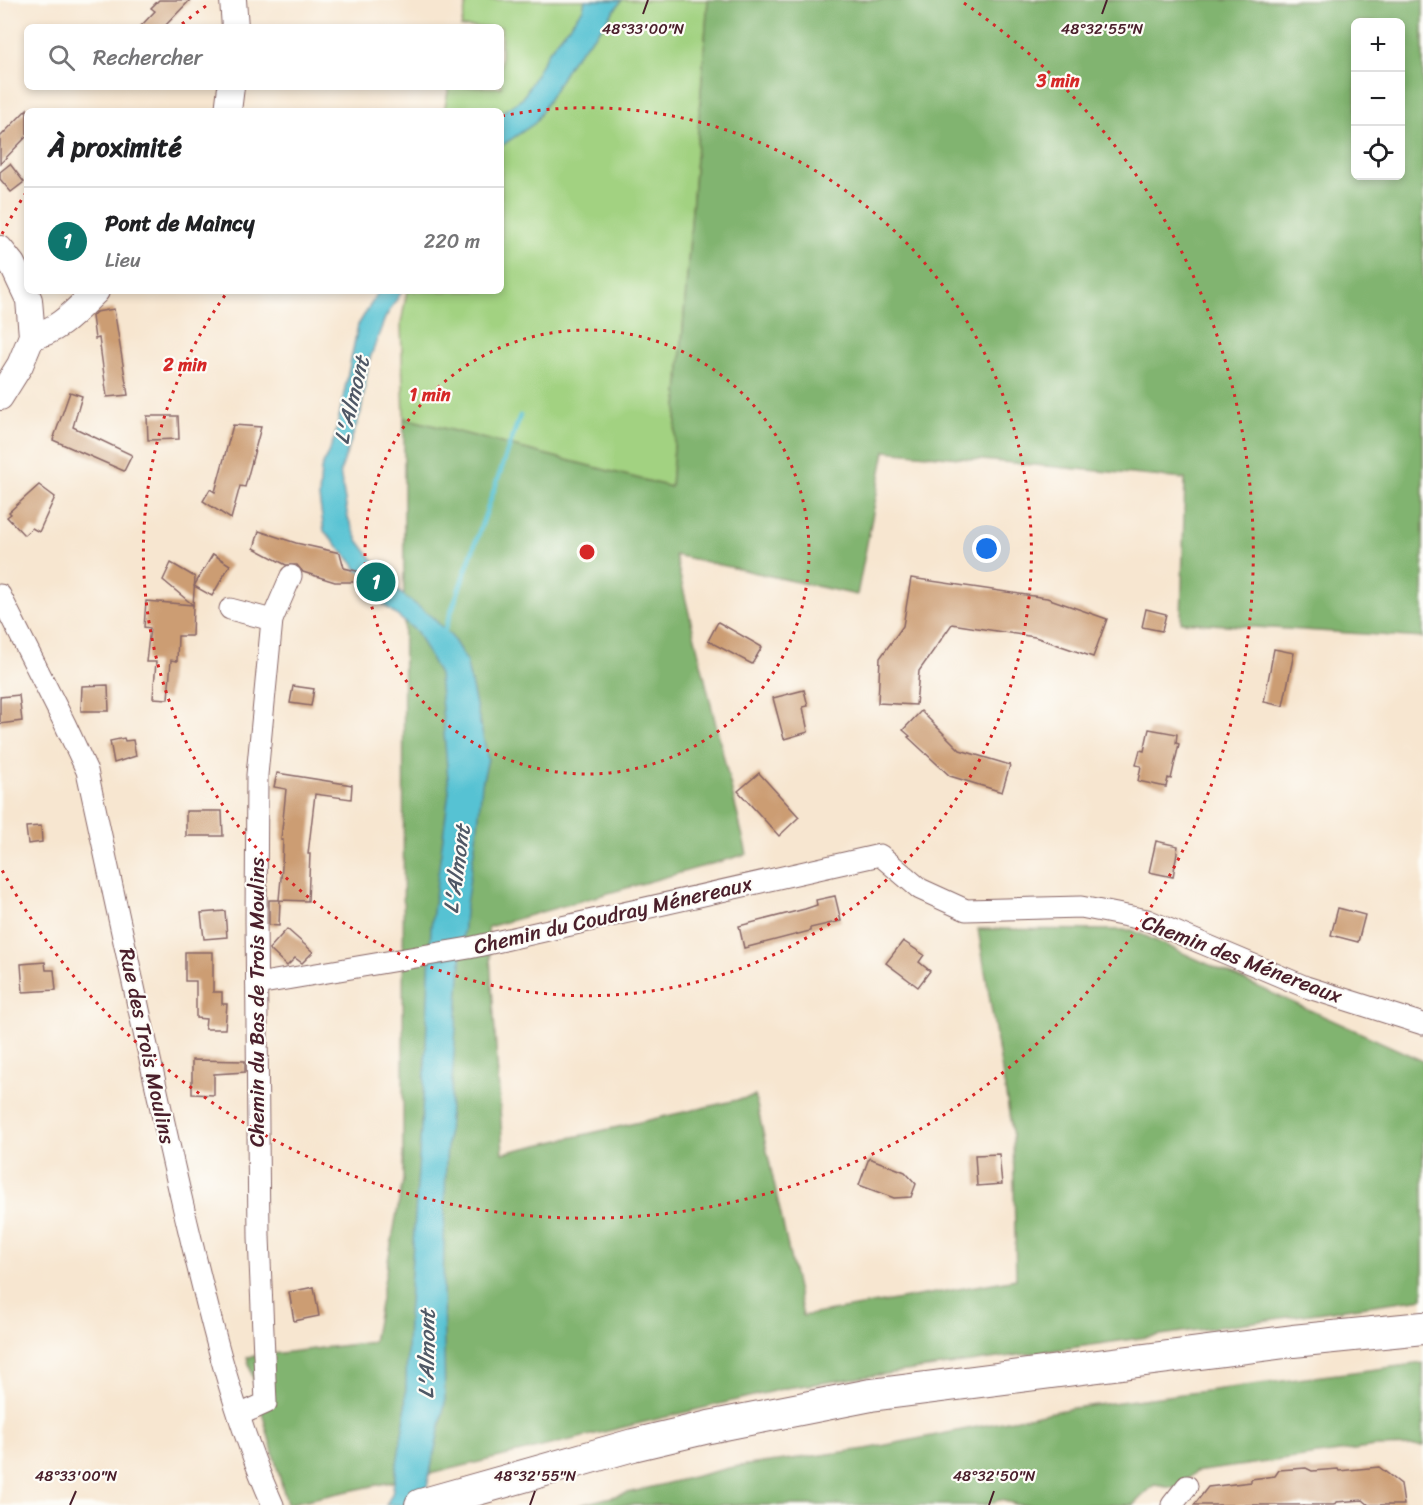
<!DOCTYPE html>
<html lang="fr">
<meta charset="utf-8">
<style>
body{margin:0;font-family:Sriracha,sans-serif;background:#f6f6f6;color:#202124}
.controls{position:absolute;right:18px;top:18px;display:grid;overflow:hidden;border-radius:9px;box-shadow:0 3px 9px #0003}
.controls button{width:54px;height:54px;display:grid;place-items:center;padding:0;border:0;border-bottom:2px solid #e0e0e0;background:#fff;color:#202124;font:30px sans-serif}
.you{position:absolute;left:987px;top:549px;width:21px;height:21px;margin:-15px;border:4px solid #fff;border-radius:50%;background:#1a73e8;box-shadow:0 0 0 9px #1a73e833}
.badge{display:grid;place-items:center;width:39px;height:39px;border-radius:50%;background:#0f766e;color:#fff;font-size:20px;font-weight:700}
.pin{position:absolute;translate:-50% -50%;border:3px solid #fff;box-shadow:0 2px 6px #0006}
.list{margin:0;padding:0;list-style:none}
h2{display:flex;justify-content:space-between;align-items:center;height:78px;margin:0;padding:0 24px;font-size:26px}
h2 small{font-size:20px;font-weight:400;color:#757577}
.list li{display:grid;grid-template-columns:39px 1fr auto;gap:18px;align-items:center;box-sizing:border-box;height:108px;padding:0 24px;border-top:2px solid #e0e0e0}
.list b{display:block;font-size:22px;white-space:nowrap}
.list p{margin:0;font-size:20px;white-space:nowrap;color:#757577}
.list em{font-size:20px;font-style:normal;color:#757577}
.icon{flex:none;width:33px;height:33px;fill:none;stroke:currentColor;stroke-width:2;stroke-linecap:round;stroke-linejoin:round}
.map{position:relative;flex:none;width:1423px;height:1505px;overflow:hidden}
.search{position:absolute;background:#fff;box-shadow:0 3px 9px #0003;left:24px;top:24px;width:480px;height:66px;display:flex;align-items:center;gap:15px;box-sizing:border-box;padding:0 21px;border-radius:9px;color:#757577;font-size:22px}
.panel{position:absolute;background:#fff;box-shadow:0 3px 9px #0003;left:24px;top:108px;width:480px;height:186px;border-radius:9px}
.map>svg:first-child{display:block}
</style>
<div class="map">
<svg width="1423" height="1505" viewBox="0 0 1423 1505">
<rect width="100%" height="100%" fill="#fdfcf7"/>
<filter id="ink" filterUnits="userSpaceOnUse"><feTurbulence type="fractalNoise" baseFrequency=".0167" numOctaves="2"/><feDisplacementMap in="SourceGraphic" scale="12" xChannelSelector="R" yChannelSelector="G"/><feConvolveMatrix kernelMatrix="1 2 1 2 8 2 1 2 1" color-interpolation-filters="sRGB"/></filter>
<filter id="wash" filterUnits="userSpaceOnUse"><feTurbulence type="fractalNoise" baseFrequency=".008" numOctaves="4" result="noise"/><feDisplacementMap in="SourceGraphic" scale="24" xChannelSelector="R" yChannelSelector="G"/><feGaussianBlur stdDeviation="1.35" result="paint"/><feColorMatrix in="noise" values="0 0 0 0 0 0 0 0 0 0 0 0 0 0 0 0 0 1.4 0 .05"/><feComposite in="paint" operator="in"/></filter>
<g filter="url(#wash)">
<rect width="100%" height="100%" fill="#f7e6d0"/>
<path fill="#a2d281" stroke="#767856" stroke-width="1.5" d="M467 0H708L671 487 404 418 401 323 407 291H501V111H444L449 87H501V27H461Z"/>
<g fill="#81b46f" stroke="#666a4d" stroke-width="1.5" fill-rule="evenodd">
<path d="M708 0H1423V638L1181 622 1185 479 885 451 857 595 675 555 747 854 488 927 503 1153 755 1096 803 1316 1016 1279 1013 1137 978 929 1132 930 1423 1061V1298L786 1388 434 1473 287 1504 247 1357 373 1342 403 1180 404 418 671 487ZM1356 22H1400V176H1356Z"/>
<path d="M1423 1363V1446L1375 1447 1195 1472 1179 1489 1154 1485 1133 1505H1020L1000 1500 984 1505H579L733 1467 866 1449 1073 1408Z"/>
</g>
<g fill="#57c2d3" stroke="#50707f" stroke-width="1.5">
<path d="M585 0H622L602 27 572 60 535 123 501 146V113L523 98 548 52 583 9Z"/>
<path d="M379 291H402L385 318 369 361 361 412 340 472 348 518 358 540 394 588 432 617 452 637 466 660 488 759 482 784 478 825 465 911 446 1160 443 1288 445 1403 423 1505H386L392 1494 405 1415 408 1316 425 1068 431 927 449 791 439 675 417 632 373 596 353 563 324 531 319 497 321 469 335 437 358 325Z"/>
</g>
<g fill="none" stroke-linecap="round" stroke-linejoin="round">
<path stroke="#57c2d3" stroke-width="5" d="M443 635 520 416"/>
</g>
<g id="blocks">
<g fill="#cc9d73">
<path d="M159 0H190L164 27H140L155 11 151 8Z"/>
<path d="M27 109V136L0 164V137Z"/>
<path d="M10 164 24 182 11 192 0 179V172Z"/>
<path d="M114 309 128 395 107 397 99 338 95 339 92 316 96 312Z"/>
<path d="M70 392 82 396 73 427 132 455 124 471 53 440Z"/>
<path d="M147 416H178L179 439 148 440Z"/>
<path d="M233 425 261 427 245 487 240 486 231 519 203 501 210 489 215 492Z"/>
<path d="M39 485 55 497 39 532 32 528 24 535 7 517 11 514 9 512Z"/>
<path d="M259 531 296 543 340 553 344 568 378 576 377 582H335L303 572 297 565H286L254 548Z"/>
<path d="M213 554 230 565 212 596 194 586Z"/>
<path d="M171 563 195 577 193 605 163 580Z"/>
<path d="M911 578 1047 598 1107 619 1093 657 1035 637 952 624 919 671 916 705 878 703 880 658 903 626Z"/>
<path d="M146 601 193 605 192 636H178L177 661 171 660 168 699 153 698 156 662H146L150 628 144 627Z"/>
<path d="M1146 609 1166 614 1162 631 1142 627Z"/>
<path d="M718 622 762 647 752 664 708 641Z"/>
<path d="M1274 649 1294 653 1283 706 1264 702Z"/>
<path d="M108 685 109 711H81L82 686Z"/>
<path d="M293 686 314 689 311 706 290 703Z"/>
<path d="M804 690 808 706 803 707 808 732 784 739 773 698Z"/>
<path d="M19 695 22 721 0 724V697Z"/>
<path d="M921 711 960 750 1010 765 1002 792 950 776 908 737 910 736 903 730Z"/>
<path d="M1149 729 1177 734 1176 743 1179 744 1171 779 1168 778 1166 787 1138 781 1141 766 1136 765 1140 750 1144 751Z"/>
<path d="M124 738 125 741 133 740 136 756 114 763 110 741Z"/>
<path d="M277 773 352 785 351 799 315 794 308 854H310L308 901 280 900 279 926 269 925V900H279L282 867 283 840H281L286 789 274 787Z"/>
<path d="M759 773 799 817 779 836 738 791Z"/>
<path d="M186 811H222L223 836H186Z"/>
<path d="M41 826 42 842 28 844 26 827Z"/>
<path d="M1156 841 1178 846 1173 877 1149 872Z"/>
<path d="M835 896 841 921 810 928V931L744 948 739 926 805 909 817 905 816 900Z"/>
<path d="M1338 908 1365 915 1358 942 1331 935Z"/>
<path d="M225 911 227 937 204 939 201 913Z"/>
<path d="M287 929 313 952 302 963 295 958 287 966 269 949Z"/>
<path d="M903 941 924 955 919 962 930 971 918 987 886 963Z"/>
<path d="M185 952H213V992H222V1004H227L225 1029H205L206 1019 196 1018V981H185Z"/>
<path d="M45 962 46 970H54L56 990 23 992 21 964Z"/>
<path d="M192 1060 245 1061V1072L214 1074V1095L192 1094Z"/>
<path d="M999 1154 1002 1184 977 1186 975 1155Z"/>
<path d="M869 1158 905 1172 916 1184 911 1197 894 1198 859 1185Z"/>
<path d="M314 1287 319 1316 294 1321 289 1292Z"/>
<path d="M1379 1467 1401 1484 1404 1505H1369L1363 1500 1336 1502 1334 1505H1194L1208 1487 1251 1482V1479L1275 1476 1279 1470 1306 1468 1312 1471 1338 1469 1339 1471Z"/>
</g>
</g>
</g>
<g filter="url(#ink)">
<use href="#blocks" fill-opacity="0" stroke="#876565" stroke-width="1.5"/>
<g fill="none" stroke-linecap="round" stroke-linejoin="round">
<g stroke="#876565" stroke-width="23">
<g id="minor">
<path d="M0 595 65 724 87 771C119 918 150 1064 184 1210 208 1310 231 1411 273 1505"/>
<path d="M230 609 272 620"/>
<path d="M257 984 469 948 880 855 920 889 966 910 1081 907 1147 920 1306 987 1423 1024"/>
<path d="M239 1415 266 1403 259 1237 256 919 257 775 272 620 291 576"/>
<path d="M1172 1505 1187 1486"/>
</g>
</g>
<g stroke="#876565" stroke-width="28">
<g id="tertiary">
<path d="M233 0 235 27"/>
<path d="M228 111 231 87"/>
<path d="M0 249 12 264 29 300 32 336 20 365 0 397"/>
<path d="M32 336C59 332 77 309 96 291"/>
</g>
</g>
<g stroke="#876565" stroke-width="34">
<path id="primary" d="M421 1505 633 1445 709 1427 871 1395 1293 1341 1423 1328"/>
</g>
<use href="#minor" stroke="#fff" stroke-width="21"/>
<use href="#tertiary" stroke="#fff" stroke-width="26"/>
<use href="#primary" stroke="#fff" stroke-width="32"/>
</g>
</g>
<path fill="none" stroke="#4a1f2b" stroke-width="2" d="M643 14 648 0M1102 14 1107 0M70 1505 76 1491M530 1505 535 1491M989 1505 994 1491"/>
<g fill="none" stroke="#d62828" stroke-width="3" stroke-dasharray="3 6">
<circle cx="587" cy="552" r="222"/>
<path d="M502 116A444 444 0 1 1 228 291"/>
<path d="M2 234A666 666 0 0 1 25 194M182 24A666 666 0 0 1 210 3M964 3A666 666 0 1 1 2 870"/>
</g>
<g text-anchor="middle" stroke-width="4.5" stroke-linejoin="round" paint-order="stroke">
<g font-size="21" fill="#4a1f2b" stroke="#fdfcf7">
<text transform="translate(613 915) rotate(-13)" y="7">Chemin du Coudray Ménereaux</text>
<text transform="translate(1242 959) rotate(21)" y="7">Chemin des Ménereaux</text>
<text transform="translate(257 1002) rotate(-90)" y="7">Chemin du Bas de Trois Moulins</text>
<text transform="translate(147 1046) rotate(78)" y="7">Rue des Trois Moulins</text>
</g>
<g font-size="22" font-style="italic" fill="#4f5866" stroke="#fdfcf7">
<text transform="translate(351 400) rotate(-76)" y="8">L'Almont</text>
<text transform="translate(456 869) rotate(-82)" y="8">L'Almont</text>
<text transform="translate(426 1354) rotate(-89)" y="8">L'Almont</text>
</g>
</g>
<g font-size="15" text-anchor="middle" fill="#4a1f2b" stroke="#fdfcf7" stroke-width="4.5" stroke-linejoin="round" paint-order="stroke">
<text x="643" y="34">48°33'00"N</text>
<text x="1102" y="34">48°32'55"N</text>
<text x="76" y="1481">48°33'00"N</text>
<text x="535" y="1481">48°32'55"N</text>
<text x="994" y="1481">48°32'50"N</text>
</g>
<circle cx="587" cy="552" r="9" fill="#d62828" stroke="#fdfcf7" stroke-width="3"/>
<g font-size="18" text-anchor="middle" font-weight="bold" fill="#d62828" stroke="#fdfcf7" stroke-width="4.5" stroke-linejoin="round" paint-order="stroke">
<text x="1058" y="87">3 min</text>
<text x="185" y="371">2 min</text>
<text x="430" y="401">1 min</text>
</g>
</svg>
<div class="controls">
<button>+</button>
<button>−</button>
<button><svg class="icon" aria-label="locate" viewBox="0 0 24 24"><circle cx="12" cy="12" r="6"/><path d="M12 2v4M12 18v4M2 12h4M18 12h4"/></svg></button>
</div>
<div class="you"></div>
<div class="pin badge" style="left:376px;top:582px">1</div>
<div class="search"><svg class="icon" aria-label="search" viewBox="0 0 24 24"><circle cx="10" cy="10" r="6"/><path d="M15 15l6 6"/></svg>Rechercher</div>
<section class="panel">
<h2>À proximité<small></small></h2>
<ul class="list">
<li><span class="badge">1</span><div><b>Pont de Maincy</b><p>Lieu</p></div><em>220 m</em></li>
</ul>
</section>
</div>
